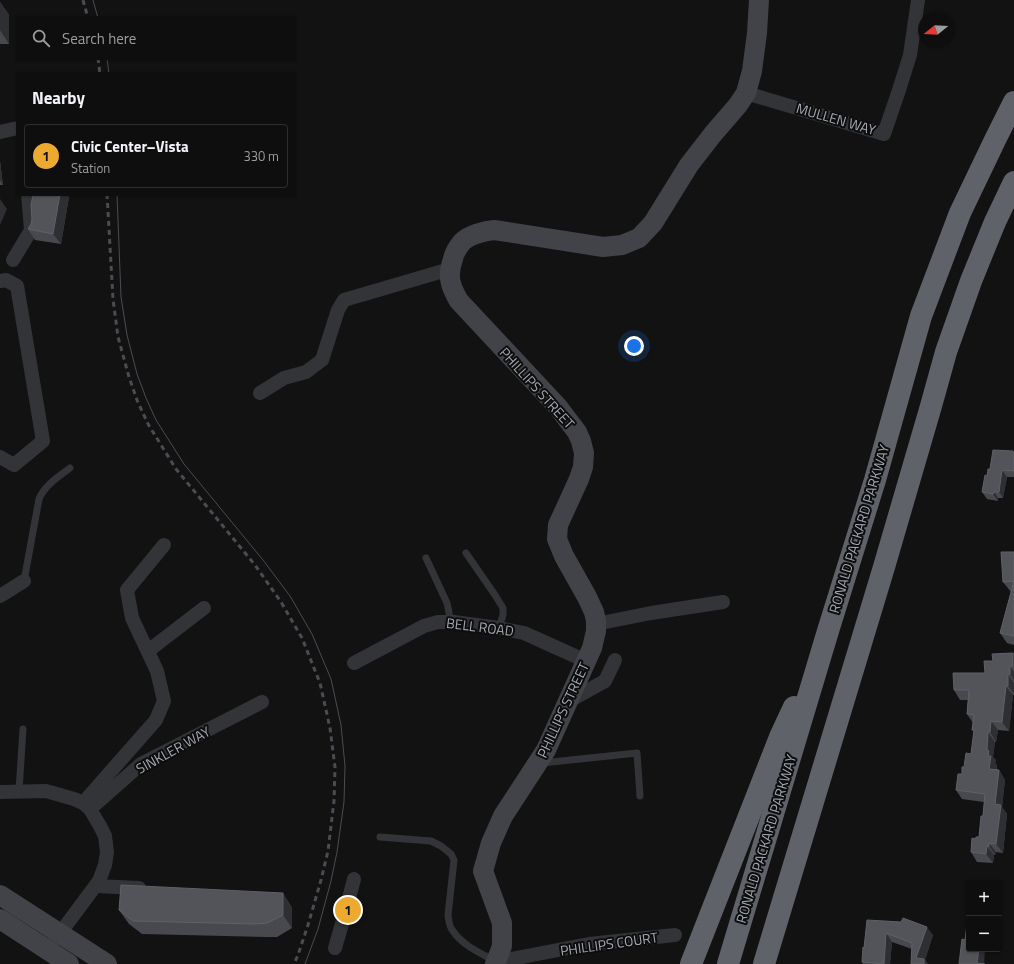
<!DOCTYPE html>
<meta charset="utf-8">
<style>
body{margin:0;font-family:"Titillium Web",sans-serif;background:#1c1c1c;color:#f1f3f6}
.controls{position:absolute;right:12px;bottom:12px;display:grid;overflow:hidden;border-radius:4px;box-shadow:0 1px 3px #0004}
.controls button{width:36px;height:36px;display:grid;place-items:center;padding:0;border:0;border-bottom:1px solid #2e2e2e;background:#0e0e0e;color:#f1f3f6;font:20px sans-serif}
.compass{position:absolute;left:918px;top:12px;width:36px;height:36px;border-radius:50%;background:#0e0e0e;box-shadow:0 1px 3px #0004;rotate:252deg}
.you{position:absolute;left:634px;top:346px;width:14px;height:14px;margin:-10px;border:3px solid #fff;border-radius:50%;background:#1a73e8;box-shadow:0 0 0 6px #1a73e833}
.badge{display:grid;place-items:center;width:26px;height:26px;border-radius:50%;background:#edaa30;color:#111;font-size:13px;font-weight:700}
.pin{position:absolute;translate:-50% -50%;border:2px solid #fff;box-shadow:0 1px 4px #0006}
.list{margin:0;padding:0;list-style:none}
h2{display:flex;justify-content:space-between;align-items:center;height:52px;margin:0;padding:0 16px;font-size:17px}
h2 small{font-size:13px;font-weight:400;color:#9b9c9e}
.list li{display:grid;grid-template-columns:26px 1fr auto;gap:12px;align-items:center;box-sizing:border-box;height:64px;margin:0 8px 8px;padding:0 8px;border:1px solid #2e2e2e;border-radius:4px}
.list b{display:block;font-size:15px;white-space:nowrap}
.list p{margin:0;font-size:13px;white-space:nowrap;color:#9b9c9e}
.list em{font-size:13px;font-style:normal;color:#9b9c9e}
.icon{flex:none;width:22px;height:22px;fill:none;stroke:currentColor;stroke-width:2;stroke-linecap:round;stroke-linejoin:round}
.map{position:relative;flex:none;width:1014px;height:964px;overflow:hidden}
.search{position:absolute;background:#0e0e0e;box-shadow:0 1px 3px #0004;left:16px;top:16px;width:280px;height:44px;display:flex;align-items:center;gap:10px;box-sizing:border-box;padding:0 14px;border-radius:4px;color:#9b9c9e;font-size:15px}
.panel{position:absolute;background:#0e0e0e;box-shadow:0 1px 3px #0004;left:16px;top:72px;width:280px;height:124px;border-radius:4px}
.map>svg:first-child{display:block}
</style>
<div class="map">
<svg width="1014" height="964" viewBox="0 0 1014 964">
<rect width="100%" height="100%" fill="#121213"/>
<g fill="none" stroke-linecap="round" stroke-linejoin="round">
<g stroke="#333438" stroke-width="7">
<path d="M466 553 495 595 503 608V615L499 628"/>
<path d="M426 558 447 603 451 622"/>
<path d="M24 581 39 499C45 485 58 477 70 468"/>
<path d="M542 763 637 753 640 796"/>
<path d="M19 791 23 729"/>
<path d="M380 837 431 841 441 846 451 854 454 860 448 915C449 921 449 927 453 931 462 945 480 953 495 961"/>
</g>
<g stroke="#333438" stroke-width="14">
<path d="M746 93 884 134 899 90 910 55 918 0"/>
<path d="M0 132 18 128"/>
<path d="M13 260 31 230 28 194"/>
<path d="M0 281 6 280 17 286 43 441 14 465 0 457"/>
<path d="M260 393 284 378 306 372 322 360 338 310 344 300 450 269"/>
<path d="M0 596 24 581"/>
<path d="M596 624 651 613 723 602"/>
<path d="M148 651 204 608"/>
<path d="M354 663 424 626 438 622H454L499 628 524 633 586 661"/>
<path d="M567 702 605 681 615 660"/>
<path d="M0 792 46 791 74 799 83 803 90 809 100 826 105 836 107 852 105 865 99 881 55 940"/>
<path d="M83 803 156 720 164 701 157 671 132 618 127 590 164 545"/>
<path d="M90 809 141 764 262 702"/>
<path d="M96 886 139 888"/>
<path d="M335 948 346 910 354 879"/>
<path d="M496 962 589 944 675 935"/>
</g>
<g stroke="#414348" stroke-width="20">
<path d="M0 895 107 964"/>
<path d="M0 919 69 964"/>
<path d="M495 964 496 962 502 946V923L483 871 491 843 503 816 546 750 592 648 596 631V621L594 612 587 597 564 556 557 539 558 525 579 479 583 467 584 453 581 441 577 432 558 407 459 301C450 286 447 276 453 259 454 253 458 247 462 242 469 235 484 231 494 230L603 247 622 245 639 238 653 223 689 165 713 134 738 105 746 93 752 71 757 33 759 0"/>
</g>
<g stroke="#5f6269" stroke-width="22">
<path d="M691 964 780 737 794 707"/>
<path d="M728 964 828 631 875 480 921 316 960 213 995 140 1014 102"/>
<path d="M764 964 884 567 931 406 946 352 971 281 995 222 1014 182"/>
</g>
<g stroke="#4a4c51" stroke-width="1">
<path d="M93 0 98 18"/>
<path d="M107 58 109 74"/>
<path d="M117 194 121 297 127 335 137 374 146 398 156 420 184 464 263 560 290 596 312 634 331 679 341 725 345 766 344 802 337 852 331 881 318 929 305 964"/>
</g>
<g stroke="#4a4c51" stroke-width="3" stroke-dasharray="5 4" stroke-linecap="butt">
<path d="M83 0 88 18"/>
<path d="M98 58 100 74"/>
<path d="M107 194 113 299 118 337 129 377 137 400 148 424 176 469 255 565 281 602 302 638 320 683 330 728 335 767 334 801 328 851 321 880 308 925 298 955 294 964"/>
</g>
</g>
<g fill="#48494e">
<path d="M0 2 9 15V44H0Z"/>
<path d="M0 161 3 185H0Z"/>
<path d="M69 197 61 244 35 240 28 229 31 224 32 219Z"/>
<path d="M1013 451 1014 452V477H1007L1003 498H998V501L987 499 982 492 987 476 990 469Z"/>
<path d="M1014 552V645L1007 643 1000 633 1011 592 1003 582Z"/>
<path d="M1013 653 1014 654V695H1013L1009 731 998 730 996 742H995L993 757 996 760 995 763 997 765V770H999L1005 780 1002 807 1007 814 1003 853 996 852 995 855H994L993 863 977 862 971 852 975 839 979 837 983 816 984 802 962 799 956 790 964 767 971 754 974 732 972 730 973 723 967 714 968 700H960L954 690 985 673 993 661Z"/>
<path d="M292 907V928L277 937H266L142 934 129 924 119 910Z"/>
<path d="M901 922 933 935 925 960 928 964H911L912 949 892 942 890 964H863L862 962 864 948Z"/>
</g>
<g fill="#2e2f32">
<path d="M0 2 9 15V44L0 30Z"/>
<path d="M0 161 3 185 0 180Z"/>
<path d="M60 194H67L69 197 61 244 53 234Z"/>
<path d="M0 199 7 209 0 225Z"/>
<path d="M1002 470 1007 477 1003 498 999 492Z"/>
<path d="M994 492 998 498V501L993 494Z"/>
<path d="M1013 653 1014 654V667L1013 666Z"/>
<path d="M1010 666 1014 672V680L1010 674Z"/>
<path d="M1008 674 1014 683V694L1008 686Z"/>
<path d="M1006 686 1013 695 1009 731 1002 722Z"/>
<path d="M991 721 998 730 996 742 990 732Z"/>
<path d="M988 732 995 742 993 757 996 760 995 763 997 765 996 778 989 769 988 756 987 750Z"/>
<path d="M999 770 1005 780 1002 807 1007 814 1003 853 996 844 995 804Z"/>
<path d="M989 843 996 852 995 855 989 846Z"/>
<path d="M987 846 994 855 993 863 986 854Z"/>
<path d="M283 893 292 907V928L283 915Z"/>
<path d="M927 927 933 935 925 960 928 964H924L916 958Z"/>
<path d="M886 933 892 942 890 964H884Z"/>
<path d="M979 949H985L984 964 977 963Z"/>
</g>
<g fill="#525459" stroke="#5e6167">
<path d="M33 194H60L53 234 28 229 31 224 32 219 31 206Z"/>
<path d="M993 450 1013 451V453H1014V471L1002 470 999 492H994L993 494 982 492 985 475 987 476 988 469H990Z"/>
<path d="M1001 552H1014V636L1000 633 1014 581 1003 582Z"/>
<path d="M1013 653V666H1010V674H1008V686H1006L1002 722 991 721 990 732H988L987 750 989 751 988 756H991L989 769 999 770 995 804 1001 805 996 844 989 843V846H987L986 854 971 852 972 838 975 839 976 837H979L981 816H983L985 794 956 790 958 774H962V767H964L966 753 971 754 974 730H972L974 715 967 714 969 690H954L953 673H985L984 661H993L992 654Z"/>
<path d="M121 885 283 893V915L267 923 256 924 133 921 119 910Z"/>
<path d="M968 916 969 917V949H979L977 963 985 964H959L962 939 965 940Z"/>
<path d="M903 918 927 927 916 958 924 959V964H911L912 943 886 933 884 964 862 962 863 947 864 948 867 920 901 922Z"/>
</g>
<g text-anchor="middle" stroke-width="4" stroke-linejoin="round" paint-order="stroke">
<g font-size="14" fill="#a3a9b3" stroke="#0d0d0e">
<text transform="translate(836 119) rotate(16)" y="5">MULLEN WAY</text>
<text transform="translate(537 388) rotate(48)" y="5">PHILLIPS STREET</text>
<text transform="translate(859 529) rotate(-73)" y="5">RONALD PACKARD PARKWAY</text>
<text transform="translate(480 627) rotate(7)" y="5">BELL ROAD</text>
<text transform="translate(563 710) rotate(-65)" y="5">PHILLIPS STREET</text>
<text transform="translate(173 750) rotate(-29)" y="5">SINKLER WAY</text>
<text transform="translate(766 839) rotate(-73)" y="5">RONALD PACKARD PARKWAY</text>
<text transform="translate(609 944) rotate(-8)" y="5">PHILLIPS COURT</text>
</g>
</g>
</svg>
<div class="controls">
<button>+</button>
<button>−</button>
</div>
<svg class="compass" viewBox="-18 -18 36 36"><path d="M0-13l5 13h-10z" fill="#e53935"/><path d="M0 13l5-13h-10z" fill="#9b9c9e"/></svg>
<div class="you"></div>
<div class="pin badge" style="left:348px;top:910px">1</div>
<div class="search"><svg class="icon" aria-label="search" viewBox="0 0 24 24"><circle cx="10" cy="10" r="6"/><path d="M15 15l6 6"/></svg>Search here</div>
<section class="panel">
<h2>Nearby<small></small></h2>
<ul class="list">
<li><span class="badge">1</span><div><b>Civic Center–Vista</b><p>Station</p></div><em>330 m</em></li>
</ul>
</section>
</div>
